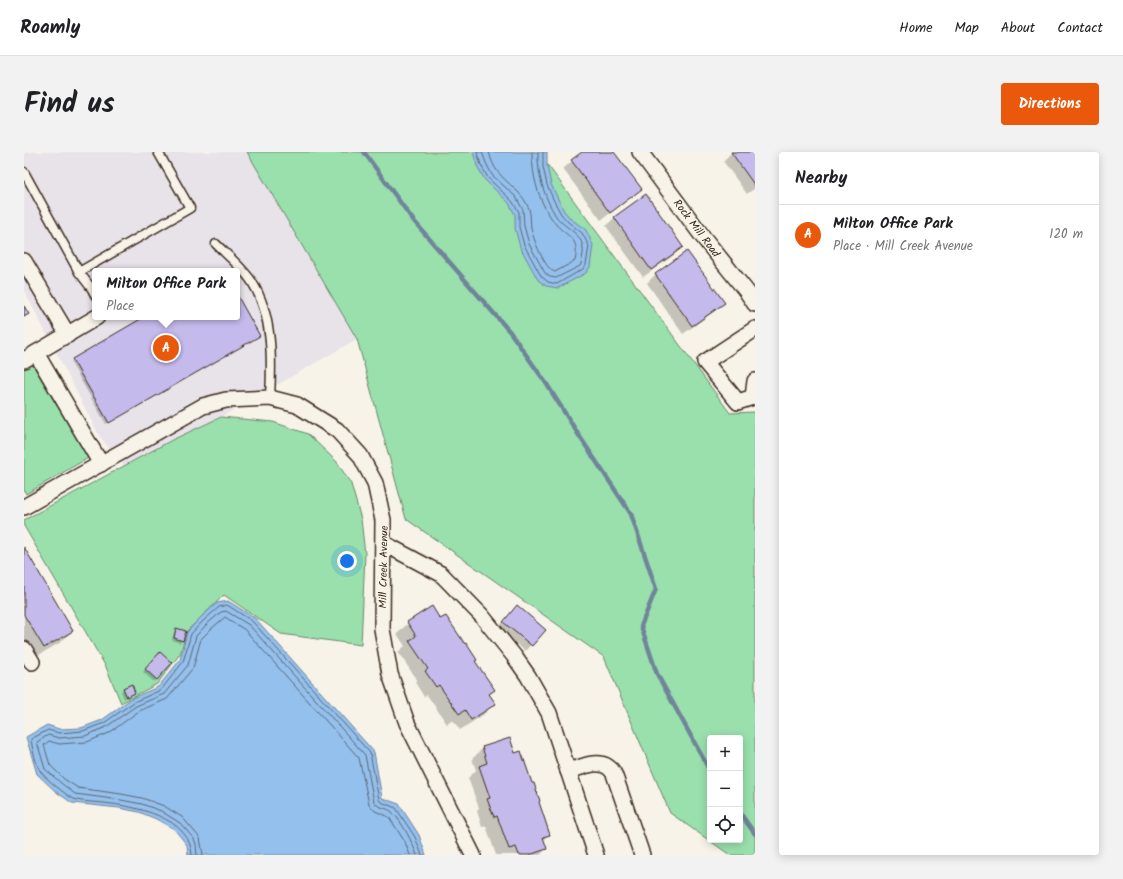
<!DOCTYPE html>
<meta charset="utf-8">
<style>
body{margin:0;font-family:Kalam,sans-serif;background:#f2f2f2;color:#202124}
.controls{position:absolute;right:12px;bottom:12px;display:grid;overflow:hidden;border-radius:4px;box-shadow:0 2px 10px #0003}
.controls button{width:36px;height:36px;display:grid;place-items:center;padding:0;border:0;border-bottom:1px solid #e0e0e0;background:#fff;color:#202124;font:20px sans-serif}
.you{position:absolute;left:323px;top:409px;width:14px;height:14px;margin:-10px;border:3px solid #fff;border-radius:50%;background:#1a73e8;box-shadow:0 0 0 6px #1a73e833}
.badge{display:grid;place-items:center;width:26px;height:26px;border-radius:50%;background:#ea580c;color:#fff;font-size:13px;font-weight:700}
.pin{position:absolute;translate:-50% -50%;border:2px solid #fff;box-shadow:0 1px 4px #0006}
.popup{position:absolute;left:68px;top:116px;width:148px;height:52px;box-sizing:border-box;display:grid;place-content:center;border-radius:4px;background:#fff;filter:drop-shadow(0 1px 3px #0005);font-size:13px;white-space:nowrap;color:#757577}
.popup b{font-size:15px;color:#202124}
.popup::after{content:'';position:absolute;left:50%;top:100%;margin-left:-8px;border:8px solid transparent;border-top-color:#fff}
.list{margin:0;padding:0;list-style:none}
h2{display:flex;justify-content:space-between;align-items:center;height:52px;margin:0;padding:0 16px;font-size:17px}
h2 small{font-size:13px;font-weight:400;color:#757577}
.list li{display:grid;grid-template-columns:26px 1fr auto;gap:12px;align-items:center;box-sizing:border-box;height:60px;padding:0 16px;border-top:1px solid #e0e0e0}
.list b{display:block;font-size:15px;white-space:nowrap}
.list p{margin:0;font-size:13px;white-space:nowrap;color:#757577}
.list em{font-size:13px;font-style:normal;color:#757577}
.icon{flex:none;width:22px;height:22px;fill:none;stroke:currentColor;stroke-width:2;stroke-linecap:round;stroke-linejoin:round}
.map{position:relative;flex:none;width:731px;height:703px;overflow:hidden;border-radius:4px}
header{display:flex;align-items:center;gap:24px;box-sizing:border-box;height:56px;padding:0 20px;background:#fff;border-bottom:1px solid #e0e0e0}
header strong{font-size:19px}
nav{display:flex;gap:22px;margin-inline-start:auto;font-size:14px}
.intro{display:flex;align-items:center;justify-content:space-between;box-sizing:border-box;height:96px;padding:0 24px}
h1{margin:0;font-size:28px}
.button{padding:10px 18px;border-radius:4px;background:#ea580c;color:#fff;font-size:14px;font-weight:700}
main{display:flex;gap:24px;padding:0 24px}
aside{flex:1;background:#fff;border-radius:4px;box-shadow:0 2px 10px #0003}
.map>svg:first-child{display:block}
</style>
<header>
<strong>Roamly</strong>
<nav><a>Home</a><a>Map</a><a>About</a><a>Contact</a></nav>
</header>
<div class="intro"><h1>Find us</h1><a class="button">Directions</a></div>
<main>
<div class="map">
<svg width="731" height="703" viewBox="0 0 731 703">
<rect width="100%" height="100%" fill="#f7f3e8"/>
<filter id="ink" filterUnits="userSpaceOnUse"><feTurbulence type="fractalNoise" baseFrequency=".025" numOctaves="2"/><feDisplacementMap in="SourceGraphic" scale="8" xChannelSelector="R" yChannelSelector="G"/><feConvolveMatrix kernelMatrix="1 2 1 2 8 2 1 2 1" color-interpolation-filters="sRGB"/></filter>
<g filter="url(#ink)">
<path fill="#e8e2e9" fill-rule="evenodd" d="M0 0H223L333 187 197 265 148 288 100 314 76 285 0 138ZM71 119H213V165H71Z"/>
<g fill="#99e0ad" stroke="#6a8566" fill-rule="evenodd">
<path d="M223 0H514L706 261 731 260V703H706L646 661 580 505 382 367 333 187ZM686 586H716V688H686Z"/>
<path d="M7 210 64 306 2 342 0 338V214Z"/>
<path d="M197 265 249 270 284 282 313 310 327 332 337 367 341 402 337 493 257 482 200 443 163 479 156 502 133 532 97 551 82 515 0 374V368L148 288Z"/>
</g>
<g fill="#93c0ed" stroke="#70849a">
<path d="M449 0H523V14L527 32 534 47 540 59 547 67 562 78 569 93 566 115 562 121 534 136 522 134 514 128 496 95 491 76V63L485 51 461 28 453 14Z"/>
<path d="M204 449 231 466 350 600 358 646 375 652 395 683 402 703H164L163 693 150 677 132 667 115 660 95 656 48 651 31 639 13 622 2 585 23 573 35 577 57 576 78 568 108 546 134 535 156 508 163 480 176 466 193 451Z"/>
</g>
<g fill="#0003">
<path d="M559 0H589L617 37 608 45 577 68 539 17Z"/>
<path d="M708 0H731V36L723 42 699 9Z"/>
<path d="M621 44 658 95 650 103 619 125 582 74 590 66Z"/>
<path d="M632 122 699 151 691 159 659 182 623 131Z"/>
<path d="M213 145 235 184 232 186 82 272 47 211 49 208 122 165H213Z"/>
<path d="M0 397 48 479 37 490 8 507 0 492Z"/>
<path d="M488 460 520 478 501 499 474 476Z"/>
<path d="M416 469 450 509 469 538 464 543 470 552 459 563 436 578 429 568 423 572 403 543 400 545 391 530 393 528 374 500 381 494 373 482 384 471Z"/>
<path d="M153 478 158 488 156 491 148 488 150 480Z"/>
<path d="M136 501 147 511 130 530 119 520Z"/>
<path d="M100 537 110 541 100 547 97 539Z"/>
<path d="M459 596 490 602 514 650 525 682 519 688 522 697 516 703H472L462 674 458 675 453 659 455 656 444 626 452 618 448 607Z"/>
</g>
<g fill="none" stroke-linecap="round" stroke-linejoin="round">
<g stroke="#5e6671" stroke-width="1">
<path d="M453 0 457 13 464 26 488 49 495 60V75L500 93 517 124 524 130 533 132 559 117 562 113 565 94 558 81 544 70 537 62 530 49 523 33 519 15V0"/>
<path d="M458 0 462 11 468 23 492 45 499 58 500 74 505 92 521 121 526 125 532 126 556 114C558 110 558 106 559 102 561 81 542 78 532 64 520 45 513 22 514 0"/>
<path d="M465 0C467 7 469 14 474 20 484 33 499 40 505 57 507 63 506 70 507 76 509 86 521 118 531 120L551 109C557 82 540 86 528 67 514 48 508 23 508 0"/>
<path d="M168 703C167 665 110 654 80 651 72 650 58 650 50 647 43 644 21 626 17 620 12 613 8 596 7 587L24 578 35 581 59 579 80 571 110 550 137 538 159 510 167 482 179 469 195 455 203 453 228 469 346 601 355 648 357 650 372 656 391 685 398 703"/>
<path d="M173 703 172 692 170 687 156 671 137 659 118 652 97 648 51 642 37 631 21 617 13 590 24 583 35 586 61 584 82 575 112 554 140 542 164 513 172 484 183 472 197 460 202 459 225 473 341 603 350 650C355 657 364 655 369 661 379 671 388 690 393 703"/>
<path d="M179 703 176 686 158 665 140 654 118 646 97 642 54 636 40 627 26 613 20 593 25 589 35 592 63 590 85 581 115 559 143 547 169 516 177 487 187 477 201 465 221 478 335 606 345 652 351 659 365 665 381 690 386 703"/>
</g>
<g stroke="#70849a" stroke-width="4.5">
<path d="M340 0 389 68 486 180 522 231 556 285 607 362 632 437 617 474 633 522 686 619"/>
<path d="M716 661 731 682"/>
</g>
</g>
<g fill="#c5baec" stroke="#3b2a1e">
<path d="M558 0H590L618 37 586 61 547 8Z"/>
<path d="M707 0H731V34Z"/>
<path d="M622 42 659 95 627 118 590 65Z"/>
<path d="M663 99 701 151 668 174 631 122Z"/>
<path d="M213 143 236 184 85 271 48 207 120 165H213Z"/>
<path d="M0 154 5 162 0 165Z"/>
<path d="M0 395 49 479 20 496 0 463Z"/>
<path d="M493 453 522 478 508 494 479 470Z"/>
<path d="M408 454 416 467 422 464 441 492 442 491 453 508 451 509 471 538 465 542 472 552 447 568 441 558 435 562 415 533 412 535 401 519 404 517 385 489 392 484 383 470Z"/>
<path d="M152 476 162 479 159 489 150 486Z"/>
<path d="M136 500 148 511 133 528 121 517Z"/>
<path d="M108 532 111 541 103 545 99 536Z"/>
<path d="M486 586 491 601 497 599 508 631H510L516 649 515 650 526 683 519 685 523 697 505 703H495L492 695 485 697 473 664 470 665 463 647 466 646 455 614 463 611 458 595Z"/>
</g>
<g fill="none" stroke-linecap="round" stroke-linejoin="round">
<g stroke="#3b2a1e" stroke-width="11">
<g id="service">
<path d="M0 20 55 120 68 137 71 143"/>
<path d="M192 92C204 104 219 116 228 130 249 163 248 208 246 246"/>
<path d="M55 120 166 56 134 0"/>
</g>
</g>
<g stroke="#3b2a1e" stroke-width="18">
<g id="minor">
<path d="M616 0 679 85 723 140 731 152"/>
<path d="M0 109 44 183"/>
<path d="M731 177 681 210 714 250 729 245 731 229"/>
<path d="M12 201 73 165"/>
<path d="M0 208 12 201 77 312"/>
<path d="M0 355 179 254 202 248 246 246 273 253 313 278 336 303 351 331 359 368 358 477 366 522 383 571 449 703"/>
<path d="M359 391 417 422 458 464 490 504 504 524 525 561 572 703"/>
<path d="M0 497 8 510"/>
<path d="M544 619C556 616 573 607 584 615 587 617 589 620 590 622L618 703"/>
</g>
</g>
<use href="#service" stroke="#f7f3e8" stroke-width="8"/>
<use href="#minor" stroke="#f7f3e8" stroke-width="15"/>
</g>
</g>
<g text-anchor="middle" stroke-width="3" stroke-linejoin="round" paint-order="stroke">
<g font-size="11" fill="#3b2a1e" stroke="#f7f3e8">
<text transform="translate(673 76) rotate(53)" y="4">Rock Mill Road</text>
<text transform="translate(359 415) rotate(-89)" y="4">Mill Creek Avenue</text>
</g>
</g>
</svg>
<div class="controls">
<button>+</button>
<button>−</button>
<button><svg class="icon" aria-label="locate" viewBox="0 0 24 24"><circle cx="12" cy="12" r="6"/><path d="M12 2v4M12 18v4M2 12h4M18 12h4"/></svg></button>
</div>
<div class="you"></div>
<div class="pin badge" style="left:142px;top:196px">A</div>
<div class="popup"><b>Milton Office Park</b>Place</div>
</div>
<aside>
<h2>Nearby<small></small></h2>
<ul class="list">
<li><span class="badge">A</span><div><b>Milton Office Park</b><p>Place · Mill Creek Avenue</p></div><em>120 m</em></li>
</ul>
</aside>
</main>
